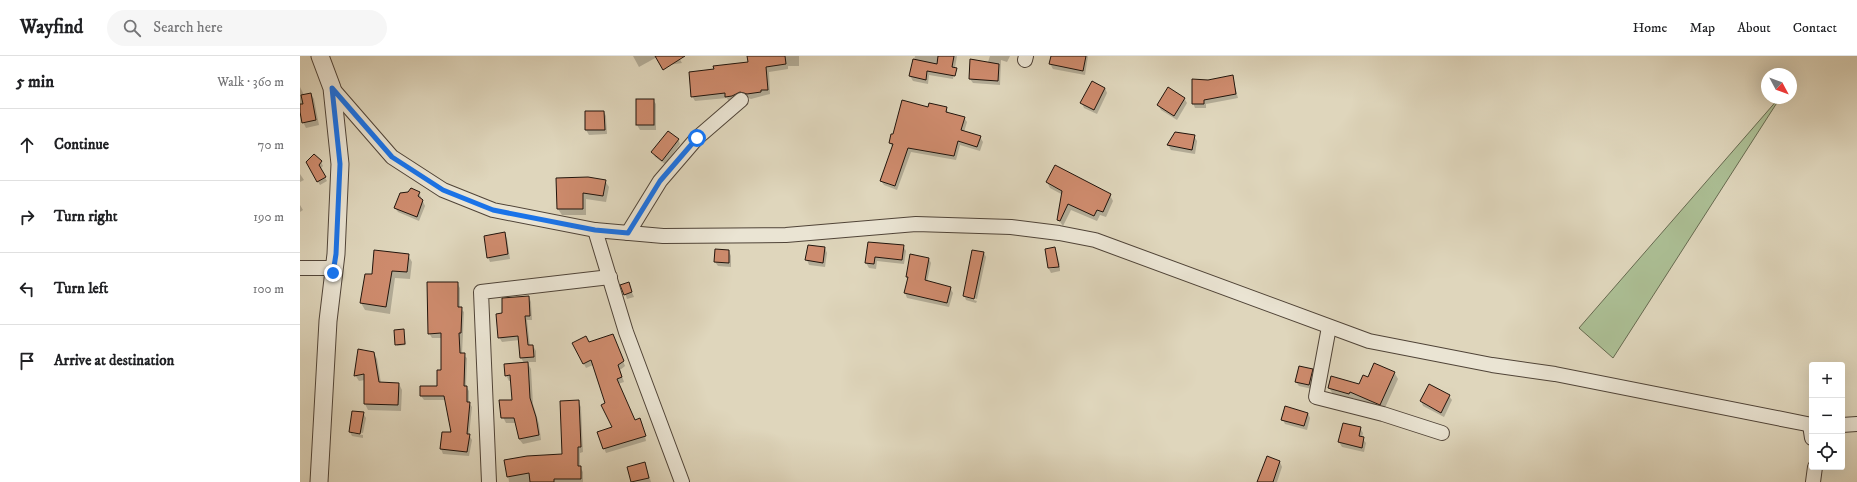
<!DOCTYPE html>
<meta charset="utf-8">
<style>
body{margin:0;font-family:"IM FELL DW Pica",serif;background:#f6f6f6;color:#202124}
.controls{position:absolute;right:12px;bottom:12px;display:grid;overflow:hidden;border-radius:4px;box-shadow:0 4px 16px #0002}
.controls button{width:36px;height:36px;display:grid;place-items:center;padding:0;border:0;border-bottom:1px solid #e0e0e0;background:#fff;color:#202124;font:20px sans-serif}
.compass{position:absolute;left:1461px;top:12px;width:36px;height:36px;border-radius:50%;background:#fff;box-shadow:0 4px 16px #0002;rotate:131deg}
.stop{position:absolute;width:12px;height:12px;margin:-9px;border:3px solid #1a73e8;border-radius:50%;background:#fff}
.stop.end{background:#1a73e8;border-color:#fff;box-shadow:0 1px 4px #0008}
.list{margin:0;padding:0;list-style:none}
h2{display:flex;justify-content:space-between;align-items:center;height:52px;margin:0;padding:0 16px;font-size:17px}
h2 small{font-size:13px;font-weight:400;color:#757577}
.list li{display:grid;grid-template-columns:26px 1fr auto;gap:12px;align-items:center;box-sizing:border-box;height:72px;padding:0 16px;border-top:1px solid #e0e0e0}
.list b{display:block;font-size:15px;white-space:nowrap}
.list em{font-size:13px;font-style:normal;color:#757577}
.icon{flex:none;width:22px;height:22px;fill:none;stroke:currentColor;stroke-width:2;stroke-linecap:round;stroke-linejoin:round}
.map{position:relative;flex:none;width:1557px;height:426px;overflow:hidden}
header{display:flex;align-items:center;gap:24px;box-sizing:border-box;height:56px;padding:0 20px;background:#fff;border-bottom:1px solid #e0e0e0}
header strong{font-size:19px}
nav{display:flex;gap:22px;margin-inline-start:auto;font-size:14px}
.search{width:280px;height:36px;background:#f6f6f6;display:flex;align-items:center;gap:10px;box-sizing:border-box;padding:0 14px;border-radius:22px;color:#757577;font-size:15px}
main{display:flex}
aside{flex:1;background:#fff}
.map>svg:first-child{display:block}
</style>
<header>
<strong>Wayfind</strong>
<div class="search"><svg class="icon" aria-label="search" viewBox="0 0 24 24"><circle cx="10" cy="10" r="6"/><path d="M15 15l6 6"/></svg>Search here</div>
<nav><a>Home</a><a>Map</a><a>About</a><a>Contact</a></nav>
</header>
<main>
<aside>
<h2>5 min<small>Walk · 360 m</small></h2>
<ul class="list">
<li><svg class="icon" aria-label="ahead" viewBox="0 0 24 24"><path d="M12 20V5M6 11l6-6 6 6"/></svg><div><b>Continue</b></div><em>70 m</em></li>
<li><svg class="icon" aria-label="right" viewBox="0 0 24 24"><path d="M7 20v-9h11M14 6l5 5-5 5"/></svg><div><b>Turn right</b></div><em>190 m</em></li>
<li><svg class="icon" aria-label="left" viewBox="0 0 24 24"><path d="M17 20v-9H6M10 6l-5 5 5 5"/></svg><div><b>Turn left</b></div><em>100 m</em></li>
<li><svg class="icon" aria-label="arrive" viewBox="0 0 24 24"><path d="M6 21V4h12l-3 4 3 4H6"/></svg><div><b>Arrive at destination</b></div></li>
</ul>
</aside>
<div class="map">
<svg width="1557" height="426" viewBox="0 0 1557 426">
<rect width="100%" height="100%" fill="#dfd6bc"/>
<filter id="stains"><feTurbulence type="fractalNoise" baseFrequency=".005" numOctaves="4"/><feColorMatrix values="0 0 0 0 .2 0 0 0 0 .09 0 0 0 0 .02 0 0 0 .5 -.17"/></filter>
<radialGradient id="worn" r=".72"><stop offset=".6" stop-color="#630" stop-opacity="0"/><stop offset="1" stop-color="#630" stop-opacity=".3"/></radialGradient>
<path fill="#acbf95" stroke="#666a50" d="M1479 42H1480L1313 302 1279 272Z"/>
<g fill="#0003">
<path d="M333 0H378L382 7 362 10 357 1 339 11Z"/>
<path d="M462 0H499V10H488V13L469 16 470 38 451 43 442 40 429 46 427 42 395 45 392 40 415 14 450 6Z"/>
<path d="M615 0H657L653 23 629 19 628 28 613 25 610 20Z"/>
<path d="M690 0H710L707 6 701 4 700 29 673 27 670 23 688 6Z"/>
<path d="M752 0H788L785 19 753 13 750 8Z"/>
<path d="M932 20 938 42 906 48V52H895L893 47 908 25Z"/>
<path d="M0 31 4 39 11 38 14 43 19 69 6 72 3 66 0 51Z"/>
<path d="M805 32 807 37 797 58 784 52 782 47Z"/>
<path d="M884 42 887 47 877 64 861 54 858 49Z"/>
<path d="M337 44H353L356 48V74H340L337 69Z"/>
<path d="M629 52H646L649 58 664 62 667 66 664 76 680 81 683 86 680 95 660 89 656 104 611 96 597 134 584 129 581 125 593 92 590 87 592 79Z"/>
<path d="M304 56 306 60 307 78 289 79 286 74Z"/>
<path d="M894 80 897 85 895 98 871 94 868 89Z"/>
<path d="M378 83 380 88 365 108 355 101 353 96Z"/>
<path d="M7 106H21L23 110 20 113 27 125 20 129Z"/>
<path d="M0 118 4 124 0 126Z"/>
<path d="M257 123 305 125 309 131 306 146 286 143V159H262L258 153Z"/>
<path d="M747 126 810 139 813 145 806 161 800 159 797 165 771 154 763 170 758 163 763 139 750 132Z"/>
<path d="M119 137 125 150 119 165 98 156 95 152Z"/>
<path d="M0 149 3 154 0 156Z"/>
<path d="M204 178 207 182 210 203 190 206 188 201Z"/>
<path d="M568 187 603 190 606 195 604 208 577 205 576 213 569 212 566 207Z"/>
<path d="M525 192 527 197 525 211 509 209 507 204Z"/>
<path d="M755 192 760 209 749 212 746 194Z"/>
<path d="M429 195 431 200V211L418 210 415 206Z"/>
<path d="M673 195 684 197 686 201 677 243 665 239V241L677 245 676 247 666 244 664 239Z"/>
<path d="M108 199 112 206 110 223 95 222 90 258 65 254 61 247 73 219Z"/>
<path d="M629 203 631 207 627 226 650 232 653 237 649 251 607 242 605 237 609 224 607 221Z"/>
<path d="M760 211V215L751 217 749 213Z"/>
<path d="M157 227 160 232V252L164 256 162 298 167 302 166 330 169 335V347L172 351 169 379 172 384 169 400 143 398 141 393 153 378 146 344H124L121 340 138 331 142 315V282H132L129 277Z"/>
<path d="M328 227 334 241 327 243 322 229Z"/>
<path d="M229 241 231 246 232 264H227L230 290H233L236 295V306H227L231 313 233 348 239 368 241 384 223 388 219 383 216 367H206L200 355V345H213L212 325H209L206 319 224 307 221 302 220 284 202 286 199 281 203 258Z"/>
<path d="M103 274 106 289 97 290 96 288Z"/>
<path d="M313 279 325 310 320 314 324 326 318 328 335 365 340 363 342 367 346 385 306 397 304 392 313 372 307 348 293 309 286 312 273 287H289Z"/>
<path d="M74 297 77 303 81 327 99 328 102 334 101 355 68 354 65 348V324L59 325 55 319Z"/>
<path d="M1012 313 1015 318 1012 333 999 330 996 326Z"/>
<path d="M1094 316 1098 323 1084 354 1053 342V344L1033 338 1029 332 1059 330 1069 322Z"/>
<path d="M1149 340 1152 344 1144 361 1123 350 1121 345Z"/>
<path d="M278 345 281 351 283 396 280 397V411L283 416V426H209L206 405 263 399Z"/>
<path d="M63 357 66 362 63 377 52 375V377L63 379V382L52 380 50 376Z"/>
<path d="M1008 357 1010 362 1007 374 985 368 983 364Z"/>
<path d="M1060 372 1063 377 1062 382 1066 387 1064 396 1042 391 1039 386Z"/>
<path d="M980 406 982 411 977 426H958Z"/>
<path d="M345 407 351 426H332L328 412Z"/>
</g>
<g fill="#ce8b6d" stroke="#20140c">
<path d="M355 0H385L363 14Z"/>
<path d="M447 0H485L486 8 466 11 468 34H461V36L447 38 440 36 432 40 425 41V37L391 41 389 16 414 13 413 10 448 6Z"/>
<path d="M638 0H654L652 11 657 12 655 20 627 15 626 24 609 20 613 3 637 8Z"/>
<path d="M751 0H786L783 15 749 8Z"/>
<path d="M670 3 699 8 698 25 669 23Z"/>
<path d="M933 19 936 38 904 44V48H892V23L908 24Z"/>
<path d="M792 25 805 32 794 54 780 47Z"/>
<path d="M868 31 885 42 874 60 857 49Z"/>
<path d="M11 37 16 64 2 67 0 56V48H3L1 39Z"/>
<rect x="336" y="43" width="18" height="26"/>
<path d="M602 44 628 51 629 47 647 51 646 56 665 61 661 74 681 80 677 91 658 85 654 100 608 92 595 130 580 125 593 88 589 87 591 78H593Z"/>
<path d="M285 55H304L305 74H285Z"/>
<path d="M368 75 379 83 362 105 351 96Z"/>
<path d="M875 76 895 79 892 94 867 89Z"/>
<path d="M14 98 22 105 19 109 26 121 17 126 6 106Z"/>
<path d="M755 109 811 138 803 156 797 154 794 160 768 148 760 165 757 164 762 135 746 126Z"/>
<path d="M288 121 306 124 303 140 283 137V153H257L256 122Z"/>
<path d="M111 132 120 136 118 140 123 144 117 161 94 152 100 137 108 136Z"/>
<path d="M205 176 208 198 187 202 184 180Z"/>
<path d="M568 186 604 189 602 204 575 201 574 208 565 207Z"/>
<path d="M508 189 525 191 523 207 505 204Z"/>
<path d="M755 191 759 211 748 212 745 193Z"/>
<path d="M415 193 429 194V207L414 206Z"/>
<path d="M74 194 109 198 107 216 92 215 86 251 60 247 65 218H72Z"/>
<path d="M672 194 684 196 674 243 663 240Z"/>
<path d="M610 198 629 202 625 224 651 231 647 247 604 237 608 221H606Z"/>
<path d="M127 226H158V251H162L161 277H159L160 297H165L164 330H167V346H170L167 378H170L167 396 140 393 142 376H151L144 340H120V330H137V314H141V277L128 278Z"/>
<path d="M329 226 332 236 324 239 320 229Z"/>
<path d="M229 240 230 260H225L228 289H233L234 301 220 302 218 280 198 282 196 258 202 257V242Z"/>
<path d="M104 273 105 288 95 289 94 274Z"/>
<path d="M313 278 324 305 318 309 322 321 317 323 335 364 340 362 346 380 303 393 297 376 312 371 301 349 305 347 291 304 283 308 272 287 286 280 289 286Z"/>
<path d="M58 293 74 296 79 326 99 327 98 349 64 348V318L54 320Z"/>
<path d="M228 306 230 342 236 361 239 379 219 383 214 362H201L199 344H212L210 319 205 320 204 308Z"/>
<path d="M1074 307 1095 316 1080 349 1050 336 1049 338 1028 332 1031 320 1059 328 1063 319 1068 321Z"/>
<path d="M999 310 1013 313 1009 329 995 326Z"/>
<path d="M1129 328 1150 339 1141 357 1120 345Z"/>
<path d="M279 344 281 391H278V410H281V423H254V426H230L229 417 207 421 204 404 227 400 262 398 260 345Z"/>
<path d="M985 350 1008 357 1004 370 981 364Z"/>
<path d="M52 355 64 356 60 378 49 376Z"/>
<path d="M1043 367 1061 371 1059 380 1064 381 1062 392 1038 386Z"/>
<path d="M967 400 980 405 973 426H957Z"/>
<path d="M345 406 349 422 331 426 327 411Z"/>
</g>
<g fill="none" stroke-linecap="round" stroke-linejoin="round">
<g stroke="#504438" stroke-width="16">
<g id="minor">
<path d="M725 4 726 0"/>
<path d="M32 32 92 101 143 134 193 154 295 174 363 180 486 179 616 168 711 171 759 177 795 184 1069 285 1192 309 1255 318 1512 369"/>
<path d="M295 174 326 276 382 426"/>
<path d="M328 177 360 125 397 82 441 44"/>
<path d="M0 212H27L33 217"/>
<path d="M1029 271 1016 341 1083 358 1142 377"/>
<path d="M1510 369 1512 382"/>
<path d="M1542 369 1557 368"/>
<path d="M189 426 181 236 310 221"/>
<path d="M1513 426 1515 411"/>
</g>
</g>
<g stroke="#504438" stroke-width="19">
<path id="tertiary" d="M19 426 28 265 36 198 40 108 32 32 20 0"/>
</g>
<use href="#minor" stroke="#eae4d3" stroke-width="14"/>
<use href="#tertiary" stroke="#eae4d3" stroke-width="17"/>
</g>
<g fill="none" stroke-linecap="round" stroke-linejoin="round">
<path stroke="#1a73e8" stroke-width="5" d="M33 217 36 198 40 108 32 32 92 101 143 134 193 154 295 174 328 177 360 125 397 82"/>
</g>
<rect width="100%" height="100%" filter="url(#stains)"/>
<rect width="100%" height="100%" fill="url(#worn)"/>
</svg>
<div class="controls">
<button>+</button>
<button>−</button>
<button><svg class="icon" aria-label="locate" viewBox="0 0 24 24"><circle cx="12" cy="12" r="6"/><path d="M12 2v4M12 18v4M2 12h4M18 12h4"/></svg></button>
</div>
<svg class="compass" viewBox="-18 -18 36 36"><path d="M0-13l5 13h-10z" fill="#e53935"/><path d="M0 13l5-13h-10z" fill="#757577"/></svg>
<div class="stop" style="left:397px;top:82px"></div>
<div class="stop end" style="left:33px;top:217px"></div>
</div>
</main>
